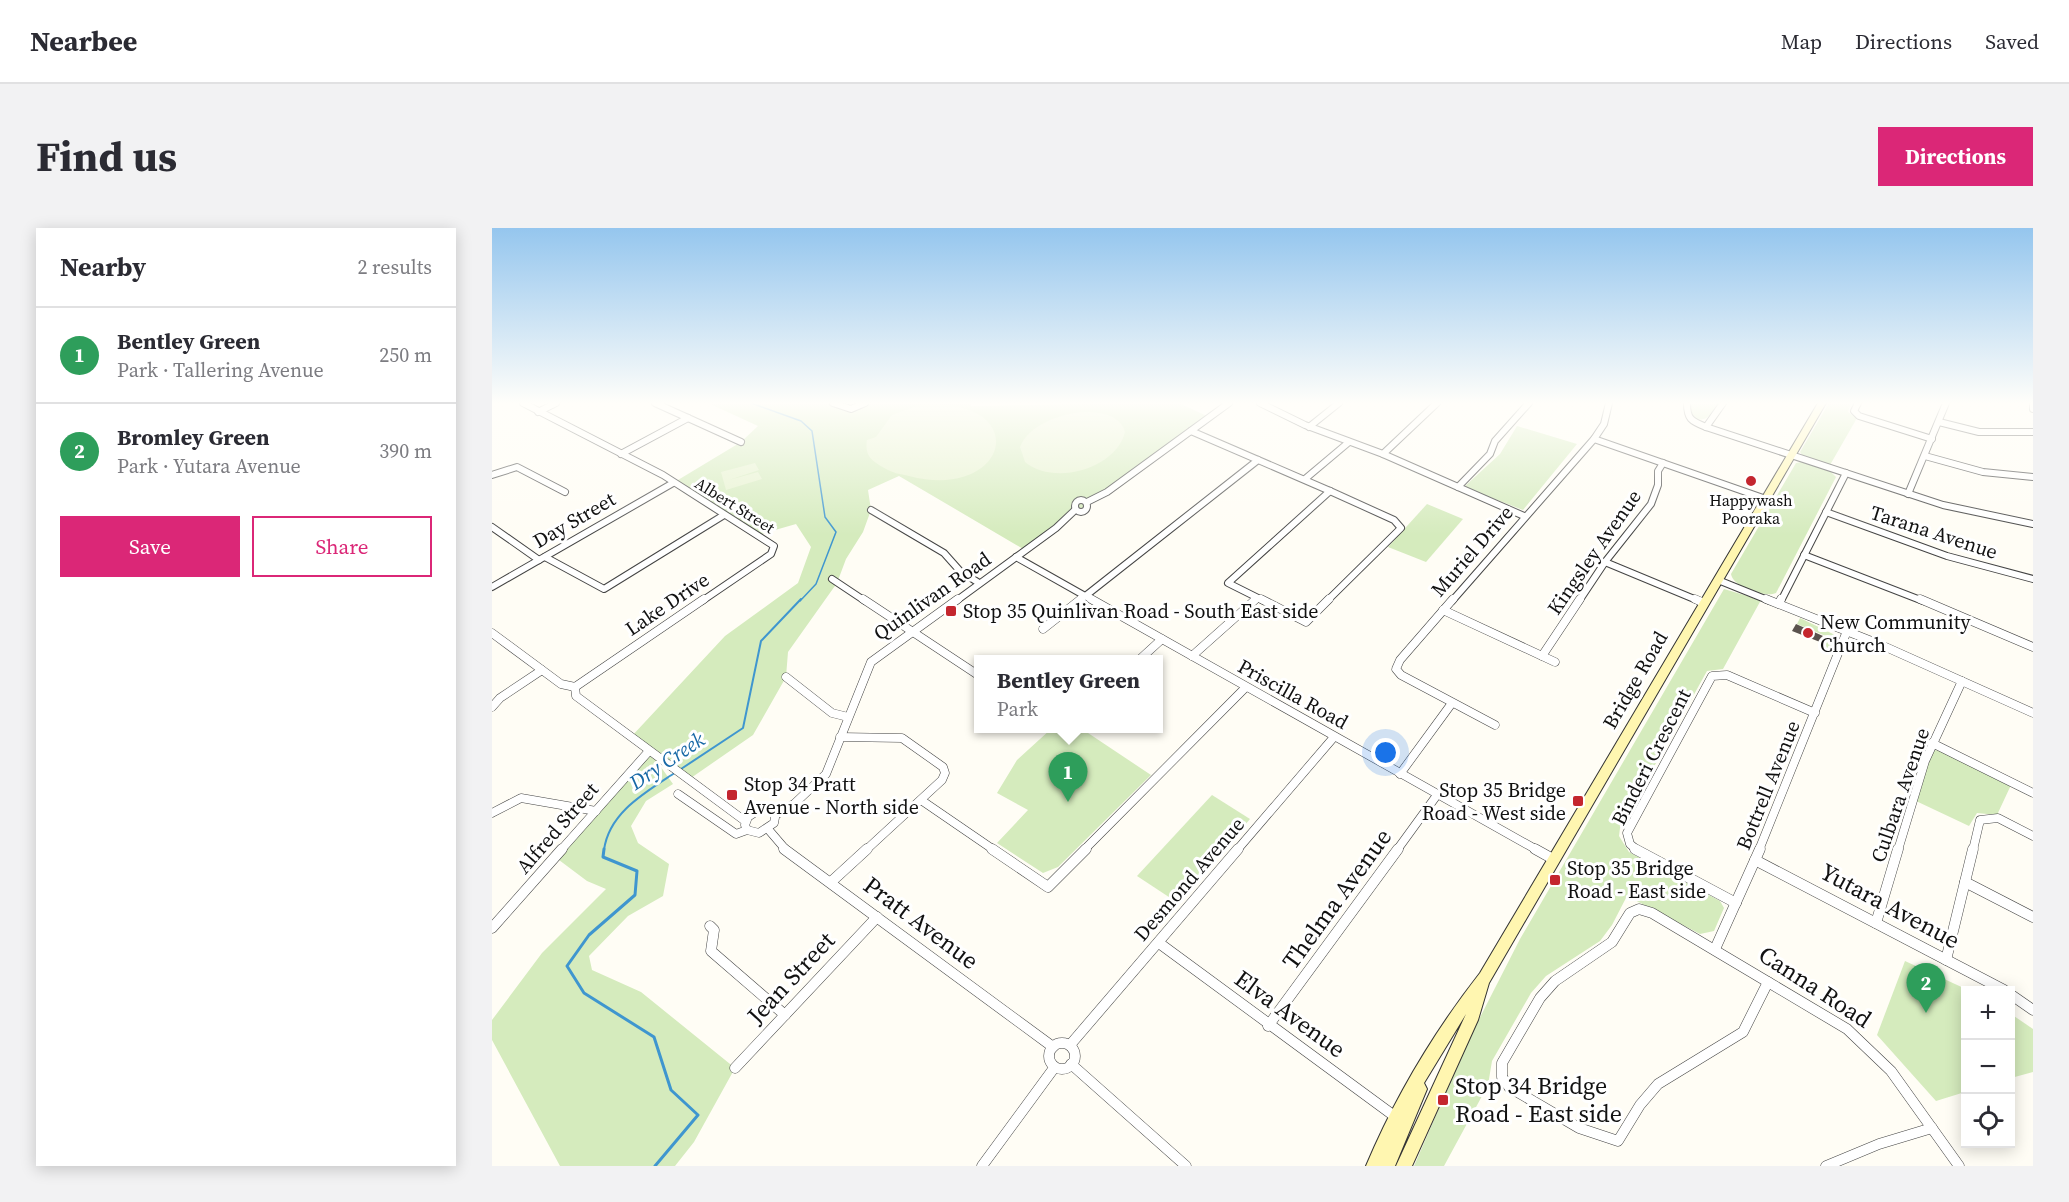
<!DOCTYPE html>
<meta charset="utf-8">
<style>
body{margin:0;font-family:"Source Serif 4",serif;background:#f2f2f3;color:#2b2b33}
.controls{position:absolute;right:18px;bottom:18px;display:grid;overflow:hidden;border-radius:0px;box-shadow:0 3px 15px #0003}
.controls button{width:54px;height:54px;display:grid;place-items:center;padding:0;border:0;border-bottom:2px solid #e1e1e2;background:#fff;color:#2b2b33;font:30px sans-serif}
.you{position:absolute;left:894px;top:525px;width:21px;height:21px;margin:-15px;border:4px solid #fff;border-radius:50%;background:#1a73e8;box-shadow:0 0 0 9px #1a73e833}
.badge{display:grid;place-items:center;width:39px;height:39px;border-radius:50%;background:#db2777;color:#fff;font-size:20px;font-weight:700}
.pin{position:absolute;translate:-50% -50px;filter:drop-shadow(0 2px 3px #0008)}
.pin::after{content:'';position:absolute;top:32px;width:21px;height:18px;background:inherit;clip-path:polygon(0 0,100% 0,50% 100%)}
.popup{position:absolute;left:482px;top:427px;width:189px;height:78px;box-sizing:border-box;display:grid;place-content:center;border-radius:0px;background:#fff;filter:drop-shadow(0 2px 4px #0005);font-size:20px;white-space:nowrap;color:#7c7c81}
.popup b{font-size:22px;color:#2b2b33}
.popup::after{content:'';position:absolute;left:50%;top:100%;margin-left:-12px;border:12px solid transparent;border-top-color:#fff}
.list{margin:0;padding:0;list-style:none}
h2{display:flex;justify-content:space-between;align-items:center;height:78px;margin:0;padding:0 24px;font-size:26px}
h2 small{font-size:20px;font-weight:400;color:#7c7c81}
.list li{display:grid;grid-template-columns:39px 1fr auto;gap:18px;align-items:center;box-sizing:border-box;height:96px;padding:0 24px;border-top:2px solid #e1e1e2}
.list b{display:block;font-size:22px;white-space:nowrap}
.list p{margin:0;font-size:20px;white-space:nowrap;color:#7c7c81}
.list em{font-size:20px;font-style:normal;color:#7c7c81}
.actions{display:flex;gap:12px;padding:18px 24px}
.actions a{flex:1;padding:14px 0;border:2px solid #db2777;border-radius:0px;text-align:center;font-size:21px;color:#db2777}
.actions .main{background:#db2777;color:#fff}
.icon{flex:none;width:33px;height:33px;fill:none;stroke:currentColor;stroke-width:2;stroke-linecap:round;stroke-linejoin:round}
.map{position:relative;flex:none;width:1541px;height:938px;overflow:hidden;border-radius:0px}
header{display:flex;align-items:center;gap:36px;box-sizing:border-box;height:84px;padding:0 30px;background:#fff;border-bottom:2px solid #e1e1e2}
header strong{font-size:28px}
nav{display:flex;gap:33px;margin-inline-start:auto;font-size:21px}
.intro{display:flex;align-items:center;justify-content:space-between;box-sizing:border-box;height:144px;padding:0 36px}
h1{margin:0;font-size:42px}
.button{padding:15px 27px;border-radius:0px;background:#db2777;color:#fff;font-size:21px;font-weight:700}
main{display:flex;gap:36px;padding:0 36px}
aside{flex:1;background:#fff;border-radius:0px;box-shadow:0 3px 15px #0003}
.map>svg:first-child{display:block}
</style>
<header>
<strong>Nearbee</strong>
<nav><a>Map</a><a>Directions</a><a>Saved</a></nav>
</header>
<div class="intro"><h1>Find us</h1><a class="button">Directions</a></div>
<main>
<aside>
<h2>Nearby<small>2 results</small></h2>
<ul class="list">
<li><span class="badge" style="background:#2e9e5b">1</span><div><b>Bentley Green</b><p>Park · Tallering Avenue</p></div><em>250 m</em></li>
<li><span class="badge" style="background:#2e9e5b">2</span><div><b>Bromley Green</b><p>Park · Yutara Avenue</p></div><em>390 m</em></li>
</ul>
<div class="actions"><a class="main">Save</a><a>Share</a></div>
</aside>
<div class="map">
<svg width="1541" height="938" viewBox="0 0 1541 938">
<rect width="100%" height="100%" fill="#fffdf5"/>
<g fill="#d5ebbd">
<path d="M216 175H341L359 181 372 175H479V178L687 175 715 188 533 322 407 248 376 262 379 282 371 304 354 331 345 355 296 424 294 449 261 507 196 552 159 525 181 556 154 573 139 598 146 615 177 636 171 668 136 688 97 728 100 742 149 764 243 840 202 914 183 938H68L0 812V792L50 725 114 661 95 653 63 629 157 523 139 509 233 408 306 355 319 319 304 296 266 307 181 255 249 214 266 198Z"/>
<path d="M1198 175H1227C1218 187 1214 197 1199 188Z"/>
<path d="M1337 175H1359L1356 184 1365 190 1338 237 1311 228 1308 224Z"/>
<path d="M1025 198 1085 216 1031 282 972 259 1008 226Z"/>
<path d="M1310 234 1338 243 1344 249 1284 365C1272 370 1241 359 1239 346L1304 235Z"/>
<path d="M935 276 971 291 934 334 896 319Z"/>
<path d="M1232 361 1269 372 1231 441 1215 443 1128 600 1127 608 1137 624 1228 673 1232 680 1222 703 1208 706 1135 668 1120 697 1108 713 1054 748 1039 765 1000 833 996 857 952 938H922L978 809 1028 711Z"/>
<path d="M1308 390 1343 407 1344 411 1339 424 1332 421 1333 417 1328 415 1331 408 1336 409 1305 396Z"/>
<path d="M559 501H590L659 547 566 639 551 645 505 615 536 582 505 565 525 532Z"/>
<path d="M1442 522 1450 523 1519 557 1505 587 1485 585 1477 598 1424 573 1438 525Z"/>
<path d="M720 567 758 591 686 675 645 648Z"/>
<path d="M1413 733 1476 762H1474L1473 864 1444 873 1385 807Z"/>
<path d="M1519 786 1541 801V844L1519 850Z"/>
</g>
<g fill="#e6f2cf">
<path d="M430 176C544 171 516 274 417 248 409 246 404 246 396 242 381 234 372 229 375 212L384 209 400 187Z"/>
<path d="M592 184C607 184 628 186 633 204 624 241 562 258 533 234L528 219C536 197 570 185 592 184Z"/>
<path d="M263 235 267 242 237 252 266 244 270 251 234 262 229 244Z"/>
</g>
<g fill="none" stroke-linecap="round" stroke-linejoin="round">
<path stroke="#3f96cf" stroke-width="1.5" d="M259 175 309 193 320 203 333 289 344 304 324 356 308 373"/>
<g stroke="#3f96cf" stroke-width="2">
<path d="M189 541 251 500 269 413 309 371"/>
<path d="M112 622C117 584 154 564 184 544"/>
</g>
<path stroke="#3f96cf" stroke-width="3" d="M112 621 111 629 145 643 143 667 97 707 75 738 92 765 162 809 179 862 206 887 163 938"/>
</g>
<path fill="#5a524d" d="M1304 396 1331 408 1328 414 1300 403Z"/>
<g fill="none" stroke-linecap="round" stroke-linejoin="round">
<g stroke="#444" stroke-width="8">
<g id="street-far2">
<path d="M31 175 171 247 282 318 279 326 210 373"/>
<path d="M163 175 249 214"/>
<path d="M341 175 359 181 373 175"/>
<path d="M768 175 813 197 891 226 1032 288"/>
<path d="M1195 175C1195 191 1199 193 1214 199L1451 277 1541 296"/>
<path d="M1366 175 1362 183 1367 188 1440 211"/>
<path d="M1541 175V181"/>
<path d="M46 184 64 175"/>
<path d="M1447 194 1487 204H1541"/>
<path d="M817 199 847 175"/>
<path d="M1214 199 1231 175"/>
<path d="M699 203 838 263"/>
<path d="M1102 211 1274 271"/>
<path d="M129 226 196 190"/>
<path d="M891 226 945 175"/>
<path d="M1433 228 1491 244 1541 249"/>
<path d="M0 247 25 239 73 264"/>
<path d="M813 251 857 214"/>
<path d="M966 259 998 226 1003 213 1037 175"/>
<path d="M1416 266 1454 175"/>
<circle cx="589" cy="278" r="6"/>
<path d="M595 274 615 264 737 175"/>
<path d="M379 282 452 325 468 343 487 355"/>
<path d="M1334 284 1455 328 1541 351"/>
<path d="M0 299 47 332"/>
<path d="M1312 327 1431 373"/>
<path d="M53 329 112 361 232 287"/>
<path d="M524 329 602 373"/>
<path d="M1113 334 1207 373"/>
<path d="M340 351 373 373"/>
<path d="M1226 352 1278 373"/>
<path d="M0 359 181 255"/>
<path d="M464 373 564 300 583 282"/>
<path d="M587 373 766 232"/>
<path d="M762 373 764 371"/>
<path d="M772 373 736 355 838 263"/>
<path d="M835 373 909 300 902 292 838 263"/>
<path d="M960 373 1102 211 1112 196 1117 175"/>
<path d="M1087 373 1113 334 1159 276 1166 257V243L1171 235"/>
<path d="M1289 373 1354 245"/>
</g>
</g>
<g stroke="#444" stroke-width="9">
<g id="street-far1">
<path d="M371 371 486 447"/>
<path d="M599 371 1045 622"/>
<path d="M769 371 814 394 837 371"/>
<path d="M961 371 908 432 904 441 909 447 1003 497"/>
<path d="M1203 371 1212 375"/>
<path d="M1274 371 1387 416 1541 485"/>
<path d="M1428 371 1541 419"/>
<path d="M1287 376 1289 371"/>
<path d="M951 382 1063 434"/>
<path d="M551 401 589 371"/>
<path d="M0 405 69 456 83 459"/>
<path d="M700 428 764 371"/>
<path d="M1050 428 1088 371"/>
<path d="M647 432 670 411"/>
<path d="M294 449 340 485 356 489"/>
<path d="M83 459 212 371"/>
<path d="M83 459 84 468 253 593"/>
<path d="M0 479 8 470 50 442"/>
<path d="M348 509 410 510 451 539 453 545 450 552 374 622"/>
<path d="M1440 515 1541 565"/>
<path d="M908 546 960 475"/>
<path d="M186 566 244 606 255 602"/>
<path d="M429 572 502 622"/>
<path d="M271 579 284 584 282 595 267 605 255 602 253 597 256 589Z"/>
<path d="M0 585 29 570 104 583"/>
<path d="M285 586 302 576 334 546 379 434 466 371"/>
<path d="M276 601 294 622"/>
<path d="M69 622 157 523"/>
<path d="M592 622 754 459"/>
<path d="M745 622 842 509"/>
<path d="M905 622 945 567"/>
<path d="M1145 622 1138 616 1135 605 1220 448 1235 447 1323 485"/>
<path d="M1267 622 1355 403"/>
<path d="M1406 622 1433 533 1470 453"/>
<path d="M1481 622 1488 592 1506 590 1541 608"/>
</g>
</g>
<g stroke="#444" stroke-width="11">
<g id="street">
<path d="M292 621 561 819"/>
<path d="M500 621 556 659 594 621"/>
<path d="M1043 621 1061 631"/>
<path d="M1143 621 1244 675"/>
<path d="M1263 632 1512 762"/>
<path d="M339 654 375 621"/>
<path d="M1473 654 1541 689"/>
<path d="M1147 681 1160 685 1276 754 1251 804 1166 856 1148 877 1126 913 1087 900 1017 859 1010 849V835L1048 770 1063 753 1120 714 1138 685Z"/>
<path d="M1384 695 1406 621"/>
<path d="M218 698 222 702 219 723 293 787"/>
<path d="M0 700 70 621"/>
<path d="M667 715 905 890"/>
<path d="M1223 721 1268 621"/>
<path d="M1454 732 1481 621"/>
<path d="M1276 754 1355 801 1399 843 1467 938"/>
<path d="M1518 766 1541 782"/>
<path d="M776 798 906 621"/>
<circle cx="570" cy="828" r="13"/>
<path d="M578 817 746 621"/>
<path d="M579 836 694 938"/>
<path d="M243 840 385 689"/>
<path d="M490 938 562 840"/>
<path d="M1334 938 1387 916 1440 900"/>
</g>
</g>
<g stroke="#333" stroke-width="2">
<path id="secondary" d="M1326 175H1334L997 755 986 792 920 938H904L974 786 932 855 935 861 903 938H874C903 869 942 804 988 745Z"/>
</g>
<use href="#street-far2" stroke="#fff" stroke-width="6"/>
<use href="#street-far1" stroke="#fff" stroke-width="8"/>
<use href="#street" stroke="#fff" stroke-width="10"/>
<use href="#secondary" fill="#fff6b0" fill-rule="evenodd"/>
</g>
<linearGradient id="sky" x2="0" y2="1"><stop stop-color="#95c6ee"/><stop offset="0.57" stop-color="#fffefa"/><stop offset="1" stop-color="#fffefa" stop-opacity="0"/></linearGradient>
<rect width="1541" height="307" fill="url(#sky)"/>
<g fill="#c4262e" stroke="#fff" stroke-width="2">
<circle cx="1259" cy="253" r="6"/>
<rect x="453" y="377" width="12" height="12" rx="3"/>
<circle cx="1316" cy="405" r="6"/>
<rect x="234" y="561" width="12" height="12" rx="3"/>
<rect x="1080" y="567" width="12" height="12" rx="3"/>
<rect x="1057" y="646" width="12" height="12" rx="3"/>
<rect x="945" y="866" width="12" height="12" rx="3"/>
</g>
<g text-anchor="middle" stroke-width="6" stroke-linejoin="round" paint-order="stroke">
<g font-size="16" fill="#111" stroke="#fff">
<text x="1259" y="278">Happywash<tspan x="1259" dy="18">Pooraka</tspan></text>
</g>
<g font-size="16" fill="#111" stroke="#fff">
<text transform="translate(243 277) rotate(32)" y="6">Albert Street</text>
</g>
<g font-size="20" fill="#111" stroke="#fff">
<text transform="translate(82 292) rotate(-30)" y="7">Day Street</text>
<text transform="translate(1442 304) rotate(18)" y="7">Tarana Avenue</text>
<text transform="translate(980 323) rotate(-49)" y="7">Muriel Drive</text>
<text transform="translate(1102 324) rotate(-55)" y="7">Kingsley Avenue</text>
<text transform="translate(440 368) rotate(-35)" y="7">Quinlivan Road</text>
<text transform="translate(175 376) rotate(-34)" y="7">Lake Drive</text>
<text transform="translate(1143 452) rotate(-60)" y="7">Bridge Road</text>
<text transform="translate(801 466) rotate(29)" y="7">Priscilla Road</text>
<text transform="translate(1159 529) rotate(-63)" y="7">Binderi Crescent</text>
<text transform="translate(1276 557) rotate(-68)" y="7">Bottrell Avenue</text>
<text transform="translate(1408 567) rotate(-71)" y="7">Culbara Avenue</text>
<text transform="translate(65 600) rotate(-49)" y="7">Alfred Street</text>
<text transform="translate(697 651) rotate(-49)" y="7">Desmond Avenue</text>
</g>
<g font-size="20" fill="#111" stroke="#fff" text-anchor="start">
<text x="471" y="390">Stop 35 Quinlivan Road - South East side</text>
<text x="1328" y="401">New Community<tspan x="1328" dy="23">Church</tspan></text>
<text x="252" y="563">Stop 34 Pratt<tspan x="252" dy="23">Avenue - North side</tspan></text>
<text x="1074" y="569" text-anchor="end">Stop 35 Bridge<tspan x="1074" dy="23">Road - West side</tspan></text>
<text x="1075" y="647">Stop 35 Bridge<tspan x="1075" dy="23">Road - East side</tspan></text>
</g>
<g font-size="21" font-style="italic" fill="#1768a6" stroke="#fff">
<text transform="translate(175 533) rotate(-34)" y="7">Dry Creek</text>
</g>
<g font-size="24" fill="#111" stroke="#fff">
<text transform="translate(845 671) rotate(-54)" y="8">Thelma Avenue</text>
<text transform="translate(1398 678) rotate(28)" y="8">Yutara Avenue</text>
<text transform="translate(429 695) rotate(37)" y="8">Pratt Avenue</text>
<text transform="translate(299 750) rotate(-47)" y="8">Jean Street</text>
<text transform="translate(1323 759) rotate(33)" y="8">Canna Road</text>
<text transform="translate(798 786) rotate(36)" y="8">Elva Avenue</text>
</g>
<g font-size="24" fill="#111" stroke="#fff" text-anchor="start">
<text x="963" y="866">Stop 34 Bridge<tspan x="963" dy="28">Road - East side</tspan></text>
</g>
</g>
</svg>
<div class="controls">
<button>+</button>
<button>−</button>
<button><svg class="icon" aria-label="locate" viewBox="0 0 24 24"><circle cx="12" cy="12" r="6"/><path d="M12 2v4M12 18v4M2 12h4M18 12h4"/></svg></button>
</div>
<div class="you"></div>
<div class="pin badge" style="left:576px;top:574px;background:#2e9e5b">1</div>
<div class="popup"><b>Bentley Green</b>Park</div>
<div class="pin badge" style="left:1434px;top:785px;background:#2e9e5b">2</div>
</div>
</main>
